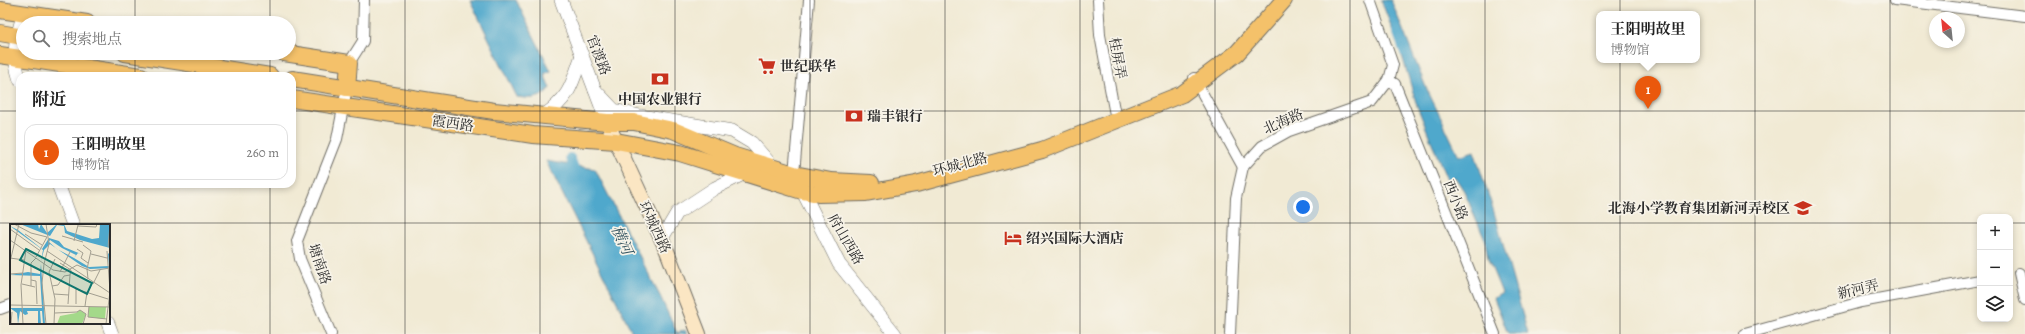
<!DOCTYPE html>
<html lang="zh">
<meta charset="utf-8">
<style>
body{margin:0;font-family:Alegreya,"Noto Serif SC",serif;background:#f2f2f2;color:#222}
.controls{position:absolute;right:12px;bottom:12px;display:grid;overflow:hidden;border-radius:8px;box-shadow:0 2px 6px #0003}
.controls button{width:36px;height:36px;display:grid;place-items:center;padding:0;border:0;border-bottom:1px solid #e0e0e0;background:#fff;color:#222;font:20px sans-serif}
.compass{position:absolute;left:1929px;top:12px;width:36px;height:36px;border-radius:50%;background:#fff;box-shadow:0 2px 6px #0003;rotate:333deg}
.you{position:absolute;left:1303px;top:207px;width:14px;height:14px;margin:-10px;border:3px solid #fff;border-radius:50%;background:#1a73e8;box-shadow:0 0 0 6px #1a73e833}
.badge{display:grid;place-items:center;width:26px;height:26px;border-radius:50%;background:#ea580c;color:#fff;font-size:13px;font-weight:700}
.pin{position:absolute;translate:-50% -33px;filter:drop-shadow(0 1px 2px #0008)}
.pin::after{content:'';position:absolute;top:21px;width:14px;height:12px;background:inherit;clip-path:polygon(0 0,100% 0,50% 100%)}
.popup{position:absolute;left:1596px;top:11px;width:104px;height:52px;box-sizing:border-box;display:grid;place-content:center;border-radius:8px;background:#fff;filter:drop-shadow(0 1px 3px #0005);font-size:13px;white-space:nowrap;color:#767676}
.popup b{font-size:15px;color:#222}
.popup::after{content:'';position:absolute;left:50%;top:100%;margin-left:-8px;border:8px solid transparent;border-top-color:#fff}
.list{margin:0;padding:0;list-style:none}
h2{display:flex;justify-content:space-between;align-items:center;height:52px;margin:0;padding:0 16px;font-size:17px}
h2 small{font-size:13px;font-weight:400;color:#767676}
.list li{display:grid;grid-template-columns:26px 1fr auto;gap:12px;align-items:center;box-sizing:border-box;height:56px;margin:0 8px 8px;padding:0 8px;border:1px solid #e0e0e0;border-radius:12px}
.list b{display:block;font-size:15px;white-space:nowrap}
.list p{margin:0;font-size:13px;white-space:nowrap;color:#767676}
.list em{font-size:13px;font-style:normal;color:#767676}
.icon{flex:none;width:22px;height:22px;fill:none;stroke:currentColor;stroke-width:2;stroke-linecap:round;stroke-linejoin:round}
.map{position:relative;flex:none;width:2025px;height:334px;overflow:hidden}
.search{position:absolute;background:#fff;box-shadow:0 2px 6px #0003;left:16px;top:16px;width:280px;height:44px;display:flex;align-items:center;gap:10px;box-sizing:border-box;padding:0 14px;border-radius:22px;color:#767676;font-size:15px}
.panel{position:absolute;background:#fff;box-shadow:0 2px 6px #0003;left:16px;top:72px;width:280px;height:116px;border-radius:12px}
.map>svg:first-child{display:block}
</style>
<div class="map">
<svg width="2025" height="334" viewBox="0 0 2025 334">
<rect width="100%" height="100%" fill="#f7f3e8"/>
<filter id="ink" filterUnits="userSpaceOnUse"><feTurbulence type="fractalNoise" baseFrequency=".025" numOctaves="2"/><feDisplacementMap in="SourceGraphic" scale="8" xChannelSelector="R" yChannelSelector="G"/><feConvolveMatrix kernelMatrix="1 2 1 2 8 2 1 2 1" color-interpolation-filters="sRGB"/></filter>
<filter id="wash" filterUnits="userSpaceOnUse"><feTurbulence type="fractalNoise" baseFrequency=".012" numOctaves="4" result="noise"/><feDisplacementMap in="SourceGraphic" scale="16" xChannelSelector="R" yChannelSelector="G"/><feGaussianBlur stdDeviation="0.9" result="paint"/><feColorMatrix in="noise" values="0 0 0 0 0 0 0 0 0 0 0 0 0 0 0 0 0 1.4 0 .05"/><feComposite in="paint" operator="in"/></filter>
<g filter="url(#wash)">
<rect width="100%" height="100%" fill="#f1ead4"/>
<g fill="#4fa8cc" stroke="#3d6a7c">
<path d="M470 0H516L551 71 544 74 550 88C540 100 531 99 517 97Z"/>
<path d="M1381 0H1391L1425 85 1459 156 1474 151 1494 212 1528 334H1508L1494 298 1502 293 1488 259 1485 240 1464 191 1455 177 1447 180 1417 106 1401 52Z"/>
<path d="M546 161 595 169 661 298 677 333 685 330 687 334H633Z"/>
</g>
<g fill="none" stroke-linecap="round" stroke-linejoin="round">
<path stroke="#4fa8cc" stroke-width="2.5" d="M1393 30 1402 55"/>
<path stroke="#4fa8cc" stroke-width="10" d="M570 158 578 178"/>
</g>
</g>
<g filter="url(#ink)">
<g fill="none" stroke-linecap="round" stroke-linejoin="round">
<g stroke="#706e66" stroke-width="12">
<g id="minor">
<path d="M1098 0 1100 35 1116 120"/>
<path d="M1895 0 2025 16"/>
<path d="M349 63 363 41 364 0"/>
<path d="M1194 78 1243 167"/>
<path d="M1389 80 1395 84 1495 334"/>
<path d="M794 174 809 0"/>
<path d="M2019 273 2025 300"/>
<path d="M0 309 11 305"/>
<path d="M331 334 300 259 297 241 337 139 347 88"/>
<path d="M1230 334 1236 198 1243 167 1262 146 1289 131 1372 102 1389 80 1393 65 1370 0"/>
<path d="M1745 334 1861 302 1980 280"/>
</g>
</g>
<g stroke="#706e66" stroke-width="14">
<g id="tertiary">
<path d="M561 0 607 122"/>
<path d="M20 80C11 54 16 38 24 13"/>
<path d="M595 90 614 110 640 116 732 131 752 143 773 167"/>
<path d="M543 116C570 98 572 84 582 55"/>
<path d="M58 184 73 225"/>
<path d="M799 184 839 264 895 334"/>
<path d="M661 240 677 213 715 188 745 173"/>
<path d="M108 323 112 334"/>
</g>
</g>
<g stroke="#706e66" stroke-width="16">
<path id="secondary" d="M607 122 667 251 699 334"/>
</g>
<g stroke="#706e66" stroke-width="18">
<g id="primary">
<path d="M0 10 87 23"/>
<path d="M0 33 23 37"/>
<path d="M125 53 270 76"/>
<path d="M284 53 349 63 347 88"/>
<path d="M0 55 141 76"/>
<path d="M292 79 494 111 607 122H634L673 130 735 156 794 174 831 181 871 183"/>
<path d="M292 99 533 135 616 141 680 153 802 191 818 194 866 193 916 184 1042 150 1182 94 1237 53 1284 0"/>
</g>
</g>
<use href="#minor" stroke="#fff" stroke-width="10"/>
<use href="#tertiary" stroke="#fff" stroke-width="13"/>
<use href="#secondary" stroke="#fbe6c3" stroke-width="14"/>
<use href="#primary" stroke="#f4c16a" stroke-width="16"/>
</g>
</g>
<path fill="none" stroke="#2b2b2b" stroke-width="1" stroke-opacity="0.55" d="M135 0V23M270 0V23M405 0V334M540 0V334M675 0V334M810 0V334M945 0V334M1080 0V334M1215 0V334M1350 0V334M1485 0V334M1620 0V334M1755 0V334M1890 0V334M135 53V76M270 53V76M0 111H20M292 111H2025M135 184V334M270 184V334M0 223H1980M2010 223H2025"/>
<defs>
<g id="supermarket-bare" transform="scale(1.38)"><path d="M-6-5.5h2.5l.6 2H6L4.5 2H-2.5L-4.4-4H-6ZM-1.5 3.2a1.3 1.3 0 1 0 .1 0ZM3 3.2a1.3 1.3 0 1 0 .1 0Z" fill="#c8321e" stroke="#f7f3e8" stroke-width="2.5" paint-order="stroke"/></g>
<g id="bank-bare" transform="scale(1.38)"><path d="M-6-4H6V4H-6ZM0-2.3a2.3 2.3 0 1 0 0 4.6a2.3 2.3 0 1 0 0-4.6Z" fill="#c8321e" stroke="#f7f3e8" stroke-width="2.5" paint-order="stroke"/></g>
<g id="school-bare" transform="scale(1.38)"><path d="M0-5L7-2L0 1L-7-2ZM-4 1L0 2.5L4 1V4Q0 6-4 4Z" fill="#c8321e" stroke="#f7f3e8" stroke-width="2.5" paint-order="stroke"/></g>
<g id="hotel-bare" transform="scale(1.38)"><path d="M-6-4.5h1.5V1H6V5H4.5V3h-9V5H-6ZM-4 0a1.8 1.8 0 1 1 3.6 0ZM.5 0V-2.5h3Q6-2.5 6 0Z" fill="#c8321e" stroke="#f7f3e8" stroke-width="2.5" paint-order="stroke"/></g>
</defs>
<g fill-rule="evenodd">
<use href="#supermarket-bare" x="767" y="66"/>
<use href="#bank-bare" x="660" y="79"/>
<use href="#bank-bare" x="854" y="116"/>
<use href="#school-bare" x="1803" y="208"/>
<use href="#hotel-bare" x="1013" y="238"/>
</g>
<g text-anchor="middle" stroke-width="3.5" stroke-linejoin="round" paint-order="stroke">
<g font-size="14" fill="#2b2b2b" stroke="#f7f3e8">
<text transform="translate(599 55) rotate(69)" y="5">官渡路</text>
<text transform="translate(1118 58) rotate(80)" y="5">桂屏弄</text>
<text transform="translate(1283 121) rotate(-24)" y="5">北海路</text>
<text transform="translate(453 123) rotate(8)" y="5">霞西路</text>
<text transform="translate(960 164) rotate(-15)" y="5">环城北路</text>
<text transform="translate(1456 200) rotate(68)" y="5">西小路</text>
<text transform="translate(655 227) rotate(65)" y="5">环城西路</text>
<text transform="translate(846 239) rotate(60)" y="5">府山西路</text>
<text transform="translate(320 264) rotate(71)" y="5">塘南路</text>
<text transform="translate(1858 289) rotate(-13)" y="5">新河弄</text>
</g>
<g font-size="14" font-weight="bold" fill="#2b2b2b" stroke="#f7f3e8" text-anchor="start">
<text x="780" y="71">世纪联华</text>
<text x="660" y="104" text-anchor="middle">中国农业银行</text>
<text x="867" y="121">瑞丰银行</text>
<text x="1790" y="213" text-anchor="end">北海小学教育集团新河弄校区</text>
<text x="1026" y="243">绍兴国际大酒店</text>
</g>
<g font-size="15" font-style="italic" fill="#385763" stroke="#f7f3e8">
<text transform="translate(622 240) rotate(66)" y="5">横河</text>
</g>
</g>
<g transform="translate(10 224)">
<rect width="100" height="100" fill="#f1ead4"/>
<path d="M79 83H96L95 95 78 93ZM70 86 76 90 72 100H47L50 92 66 89Z" fill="#a4d98a"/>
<path d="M10 0H28L29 5 31 0 37 9 47 0H54L57 7 82 15 89 14 90 0H100V24L70 16 55 9 54 2 47 1 40 12ZM0 2 8 6 32 25 39 14 49 17 54 23 71 30 68 29 64 34 79 43 99 42 98 30 100 28V44L80 45 72 42 40 20 34 26 31 37 33 26ZM40 16 52 24 66 31 64 34 47 25 39 18ZM31 40 35 100H33L32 87H30L31 100H28V87H17L18 90 15 91 10 87 8 100 7 89 0 84H32L30 52 0 51 18 48 30 50Z" fill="#4fa8cc" fill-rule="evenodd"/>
<path fill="none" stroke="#a29e90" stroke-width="1" d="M4 0 21 9 37 13 26 33M68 2 86 3 87 0M0 5 29 26M15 10 32 21M52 12 73 18M0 16 43 46 55 48 67 41 81 47 100 44M64 17 68 1M73 21 81 27 77 45 78 55M98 23 100 1M67 25 73 29 71 34 78 39M37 27 100 69M81 30 97 34M0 34 14 36M0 38 9 0M34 40 39 20 36 0M34 40 32 59 36 100M50 48 60 28M0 50 13 49M21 56 26 57 27 80M12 60 25 63M83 60 90 46M21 62V39L26 34M42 62 48 61 54 52 60 51 61 46 50 39M44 70 59 71M58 80 60 51M66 80V65L98 75M0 81 100 83M75 82 77 68M79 82 78 93 97 95M45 89 67 88 70 86 76 90 73 100M1 100 2 88M13 100 11 61 16 26M44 100 45 75 39 48 45 35M96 100 100 67 97 27"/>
<path fill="#0f766e" fill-opacity="0.15" stroke="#0f766e" stroke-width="2" d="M16 25 82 59 77 70 10 36Z"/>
<rect width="100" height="100" fill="none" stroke="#2b2b2b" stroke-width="2"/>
</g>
</svg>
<div class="controls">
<button>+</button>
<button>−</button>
<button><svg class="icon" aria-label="layers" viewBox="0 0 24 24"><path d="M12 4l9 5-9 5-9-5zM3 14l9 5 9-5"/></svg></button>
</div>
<svg class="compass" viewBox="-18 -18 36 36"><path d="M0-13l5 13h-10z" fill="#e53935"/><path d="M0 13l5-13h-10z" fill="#767676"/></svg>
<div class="you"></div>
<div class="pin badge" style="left:1648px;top:109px">1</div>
<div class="popup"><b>王阳明故里</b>博物馆</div>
<div class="search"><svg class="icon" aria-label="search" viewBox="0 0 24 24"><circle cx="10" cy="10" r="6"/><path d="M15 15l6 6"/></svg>搜索地点</div>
<section class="panel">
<h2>附近<small></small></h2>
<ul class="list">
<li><span class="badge">1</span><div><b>王阳明故里</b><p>博物馆</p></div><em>260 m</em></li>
</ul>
</section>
</div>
